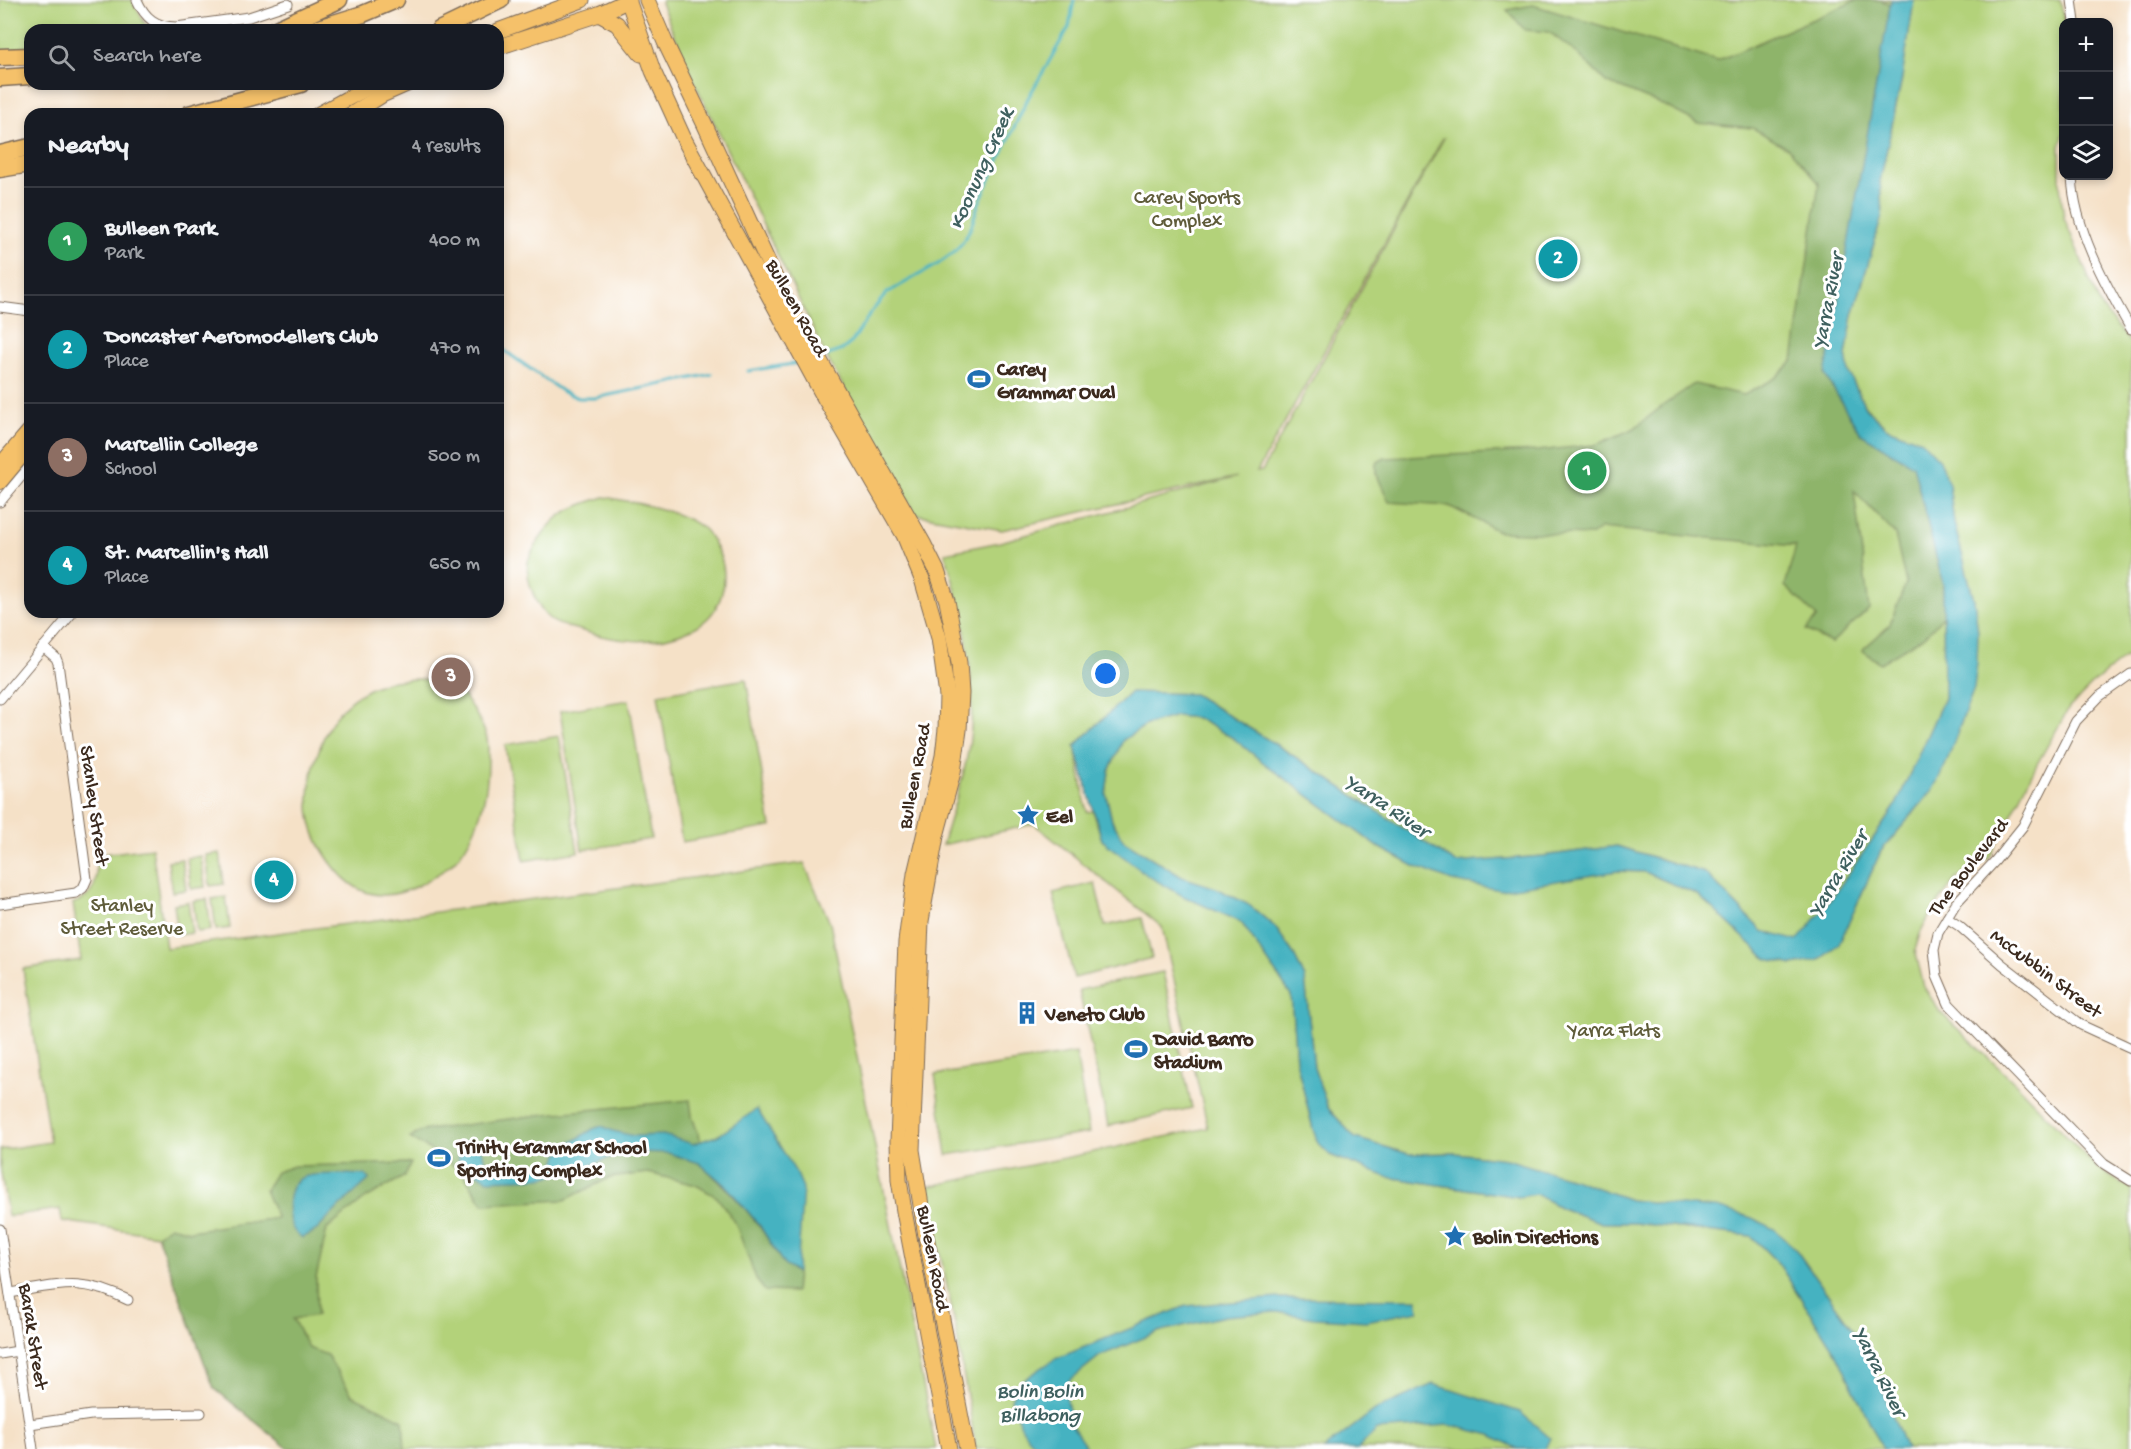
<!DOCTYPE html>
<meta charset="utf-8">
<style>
body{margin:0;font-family:"Gochi Hand",sans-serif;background:#20242c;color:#f1f3f6}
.controls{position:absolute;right:18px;top:18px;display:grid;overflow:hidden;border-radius:12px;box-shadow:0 3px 9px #0003}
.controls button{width:54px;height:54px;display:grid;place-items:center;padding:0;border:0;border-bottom:2px solid #363941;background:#171b24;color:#f1f3f6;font:30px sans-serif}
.you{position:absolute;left:1106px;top:674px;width:21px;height:21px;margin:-15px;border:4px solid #fff;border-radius:50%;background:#1a73e8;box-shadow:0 0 0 9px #1a73e833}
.badge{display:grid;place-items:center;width:39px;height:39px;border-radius:50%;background:#0b8043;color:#fff;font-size:20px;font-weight:700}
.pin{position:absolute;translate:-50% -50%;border:3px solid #fff;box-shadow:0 2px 6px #0006}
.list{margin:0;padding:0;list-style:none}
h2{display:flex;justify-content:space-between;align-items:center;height:78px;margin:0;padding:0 24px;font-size:26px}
h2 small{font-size:20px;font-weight:400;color:#9ea1a6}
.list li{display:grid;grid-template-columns:39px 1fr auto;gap:18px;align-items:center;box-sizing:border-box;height:108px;padding:0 24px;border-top:2px solid #363941}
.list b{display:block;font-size:22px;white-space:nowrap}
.list p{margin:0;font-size:20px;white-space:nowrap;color:#9ea1a6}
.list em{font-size:20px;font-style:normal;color:#9ea1a6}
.icon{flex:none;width:33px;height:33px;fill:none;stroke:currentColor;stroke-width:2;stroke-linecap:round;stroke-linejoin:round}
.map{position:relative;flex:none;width:2131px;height:1449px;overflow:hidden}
.search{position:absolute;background:#171b24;box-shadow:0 3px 9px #0003;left:24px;top:24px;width:480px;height:66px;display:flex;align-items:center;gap:15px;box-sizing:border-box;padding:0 21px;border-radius:18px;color:#9ea1a6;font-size:22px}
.panel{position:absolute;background:#171b24;box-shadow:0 3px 9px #0003;left:24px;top:108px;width:480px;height:510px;border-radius:18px}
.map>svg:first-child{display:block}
</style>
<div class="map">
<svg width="2131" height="1449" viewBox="0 0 2131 1449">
<rect width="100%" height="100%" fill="#fff"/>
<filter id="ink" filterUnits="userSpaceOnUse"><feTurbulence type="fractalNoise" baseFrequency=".0167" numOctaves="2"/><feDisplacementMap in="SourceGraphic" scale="12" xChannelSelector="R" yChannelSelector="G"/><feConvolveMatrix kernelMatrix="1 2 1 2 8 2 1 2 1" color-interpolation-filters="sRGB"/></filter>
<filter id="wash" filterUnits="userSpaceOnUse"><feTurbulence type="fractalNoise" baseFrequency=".008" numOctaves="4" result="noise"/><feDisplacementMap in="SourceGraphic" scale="24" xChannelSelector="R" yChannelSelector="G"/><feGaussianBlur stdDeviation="1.35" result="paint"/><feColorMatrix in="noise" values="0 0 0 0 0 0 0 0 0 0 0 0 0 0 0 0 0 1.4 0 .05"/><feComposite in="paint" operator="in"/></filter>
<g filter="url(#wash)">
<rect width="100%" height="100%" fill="#f5e1c7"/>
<g fill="#b3d27a" stroke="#777e4c" stroke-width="1.5" fill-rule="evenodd">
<path d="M0 0H132L145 24 157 30H30V57L0 60Z"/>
<path d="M662 0H1891L1825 375 1913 464 1943 584 1944 698 1895 807 1824 909 1797 942 1762 931 1705 873 1617 846 1543 856 1456 863 1283 749 1194 694 1131 692 1075 746 1087 812 1093 811 1102 840 1183 896 1241 922 1291 995 1296 1060 1313 1129 1318 1143 1330 1155 1387 1177 1519 1197 1536 1194 1561 1208 1602 1223H1634L1751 1236 1779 1264 1837 1355 1883 1449H976L955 1324 926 1187 1208 1128 1162 927 1034 824 942 845C953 807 968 768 971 729 975 668 963 610 945 553L1000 542 1237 477 1002 530 915 514 826 356 693 79 661 3ZM1444 138 1262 471 1257 472 1443 138Z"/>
<path d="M1914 0H2060L2065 22H2064V133L2060 146V186L2064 218 2100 305 2131 344V656L2125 657 2095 682 2069 708 2037 764 1990 857 1955 880 1931 913 1920 934 1915 950 1924 987 1940 1012 2017 1085 2097 1168 2131 1189V1449H1906L1882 1388 1851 1327 1796 1250 1665 1204 1630 1200 1571 1179 1506 1159 1455 1153 1409 1154 1355 1138 1328 1108 1314 1068 1305 978 1293 953 1275 927 1249 905 1216 888 1182 877 1124 841 1112 821 1106 794 1109 771 1123 740 1146 725 1176 716 1197 718 1233 738 1264 763 1377 846 1414 866 1645 872 1698 895 1767 959 1793 965 1819 960 1839 944 1881 851 1931 791 1945 766 1974 688 1978 633 1974 600 1954 523 1949 485 1922 441 1887 428 1865 406 1849 373 1846 355 1853 315 1882 216 1880 181 1902 78Z"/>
<path d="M604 497C634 502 680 510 704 529 708 532 711 539 714 544 733 574 724 614 692 629 652 647 617 642 576 629 569 627 557 625 551 620 537 610 525 579 528 562 531 550 546 529 555 520 568 508 588 502 604 497Z"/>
<path d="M417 679 452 682C466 699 479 715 486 735 489 743 488 754 488 762 488 795 479 830 459 856 449 868 436 876 423 883 380 907 350 894 325 854 303 821 306 786 319 750 329 719 349 695 381 684 392 680 406 680 417 679Z"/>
<path d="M746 679 771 827 682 842 658 694Z"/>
<path d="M629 700 651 839 582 850 560 711Z"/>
<path d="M559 736 578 852 524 861 505 745Z"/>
<path d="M152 848 166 948 804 863 830 923 936 1449H289L214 1388 157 1235 62 1221 60 1209 8 1216 0 1166V1150L50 1142 23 969 81 960 73 903C98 897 98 876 95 855Z"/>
<path d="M220 853 224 884 210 886 206 855Z"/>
<path d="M201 856 205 887 191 889 187 858Z"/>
<path d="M182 859 186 890 172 892 168 861Z"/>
<path d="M1095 883 1105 926 1142 918 1152 958 1074 978 1053 893Z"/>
<path d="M226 897 230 928 216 930 212 899Z"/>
<path d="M207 899 211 930 197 932 193 901Z"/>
<path d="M188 902 192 933 178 935 174 904Z"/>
<path d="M1163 972 1192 1108 1108 1126 1079 990Z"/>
<path d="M1076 1053 1089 1133 947 1155 935 1075Z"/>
</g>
<g fill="#8eb46a" stroke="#646f44" stroke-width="1.5">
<path d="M1857 0H1880L1891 4 1825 375 1861 434 1913 464 1943 584 1944 615 1925 636 1880 663 1862 650 1889 626 1906 583 1895 534 1854 491 1869 609 1831 643 1806 630 1817 617 1785 586 1796 546 1601 528 1592 535 1500 532 1449 506 1389 502 1376 473V463L1385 458 1537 451 1595 445 1633 429 1665 404 1694 384 1744 395 1776 378 1793 361 1819 183 1789 149 1753 128 1698 123 1665 106 1606 82 1578 54 1549 32 1525 30 1507 10 1533 5 1717 61Z"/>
<path d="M690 1100 692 1116 701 1142 700 1163C721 1183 741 1202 759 1226 773 1244 776 1260 797 1273L795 1292 765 1291 757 1281 735 1222 717 1197 696 1185 648 1173 609 1178 565 1200 483 1204 465 1176 445 1159 410 1138 421 1131 546 1114Z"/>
<path d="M411 1163 405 1176 366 1198 327 1229 316 1278 317 1315 293 1319 308 1348 327 1355 352 1395 403 1420 405 1449H289L214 1388 157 1235 170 1226 190 1231 277 1218 265 1190 276 1172 294 1166Z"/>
</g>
<g fill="#44b2c1" stroke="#406e70" stroke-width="1.5">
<path d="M1891 0H1914L1902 78 1880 181 1882 216 1853 315 1846 355 1849 373 1865 407 1887 428 1922 441 1940 460 1949 485 1954 523 1974 600 1978 633 1977 663 1974 688 1945 766 1932 791 1881 851 1839 944 1819 960 1793 965 1767 959 1698 895 1645 872 1618 871 1501 890 1452 881 1414 866 1377 846 1264 763 1233 738 1197 718 1176 716 1146 725 1123 740 1109 771 1106 794 1112 821 1124 841 1182 877 1216 888 1249 905 1275 927 1293 953 1305 978 1314 1068 1328 1108 1355 1138 1409 1154 1455 1153 1506 1159 1573 1179 1630 1200 1724 1209 1752 1218 1776 1230 1796 1250 1851 1327 1882 1388 1906 1449H1883L1837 1355 1779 1264 1751 1236 1635 1223H1602L1561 1208 1536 1194 1519 1197 1387 1177 1330 1155 1318 1143 1313 1129 1296 1060 1291 995 1241 922 1183 896 1148 876 1102 840 1075 746 1131 692 1194 694 1283 749 1456 863 1543 856 1617 846 1705 873 1762 931 1797 941 1824 909 1895 807 1944 698 1943 584 1913 465 1861 434 1825 375Z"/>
<path d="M757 1109 797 1174 803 1188 797 1273 784 1265 760 1226 727 1187 699 1163 668 1153 638 1152 609 1158 578 1170 540 1178 488 1180 459 1163 458 1148 463 1142 473 1141 482 1151 486 1165 506 1169 554 1166 558 1156 567 1145 593 1129 602 1126 613 1131 634 1136 663 1135 693 1144 719 1135Z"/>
<path d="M346 1174 365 1175 370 1179 341 1205 317 1230 302 1238C300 1236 297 1234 295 1232 286 1221 285 1188 299 1179 311 1172 332 1175 346 1174Z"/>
<path d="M1278 1298 1417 1299 1419 1311 1366 1321 1314 1318 1277 1312 1225 1316 1158 1332 1100 1356 1064 1385 1072 1426 1088 1449C1075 1449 1058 1449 1045 1449 1026 1445 1015 1415 1011 1399L1019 1383 1055 1359 1186 1306Z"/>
<path d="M1433 1384 1520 1412 1550 1438 1545 1449H1518L1491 1435 1449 1425 1376 1430 1358 1449H1324L1375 1410Z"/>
</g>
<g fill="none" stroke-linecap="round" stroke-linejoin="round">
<g stroke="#44b2c1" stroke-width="3">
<path d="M498 346 563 392 579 398H595L712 374"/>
<path d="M823 357 842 350 852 342 872 311 887 293 938 264 952 254 963 242 971 227 978 205 1028 98 1069 27 1074 0"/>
<path d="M748 371 799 363"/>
</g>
</g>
</g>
<g filter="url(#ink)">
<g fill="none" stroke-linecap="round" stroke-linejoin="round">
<g stroke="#7c6a59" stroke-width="11">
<g id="minor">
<path d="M137 0C145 18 156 27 176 27L249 17 288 4"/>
<path d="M2072 0 2075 22"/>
<path d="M2072 176C2074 228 2105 284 2131 329"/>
<path d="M0 307 30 311"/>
<path d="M0 502 30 466"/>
<path d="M2131 674 2100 696 2076 721 2023 826 1995 861 1956 903 1938 933 1934 950 1937 976 1949 1004 2104 1164 2131 1181"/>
<path d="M0 699 73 612"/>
<path d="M0 904 76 893 83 888 87 879 58 663 56 658 43 647"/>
<path d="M1947 918 1959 926 2002 964 2081 1025 2131 1048"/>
<path d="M0 1229 33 1449"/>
<path d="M10 1293C60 1285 81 1276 128 1300"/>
<path d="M0 1354 18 1351"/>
<path d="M30 1424 91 1415 201 1413"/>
</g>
</g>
<g stroke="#7c6a59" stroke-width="16">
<g id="primary">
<path d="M0 465 30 430"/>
<path d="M0 482 30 446"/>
</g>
</g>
<g stroke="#7c6a59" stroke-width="17">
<g id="trunk">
<path d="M628 0 653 71 684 139 824 397 904 535 922 579 939 638 947 696 946 729 943 756 915 874 906 942 898 1141 899 1180 904 1211 949 1449"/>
<path d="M647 0 665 42 705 125 784 297 924 545 937 571 947 601 959 663 961 693 959 730 953 772 936 836 921 921 912 1150 926 1236 967 1449"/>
<path d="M599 14 617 24 641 54"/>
<path d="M498 31 582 0"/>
<path d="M498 47 599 14 629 0"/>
<path d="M319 114 374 84"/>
<path d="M352 114 382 95 407 84"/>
</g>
</g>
<g stroke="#7c6a59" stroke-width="19">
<g id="motorway">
<path d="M274 30 339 0"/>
<path d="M312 30 363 14 396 0"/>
<path d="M439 30 501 0"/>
<path d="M0 57 30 56"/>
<path d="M0 78 30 76"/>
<path d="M189 114 301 84"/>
<path d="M0 154 30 147"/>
<path d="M0 169 30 164"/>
</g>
</g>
<use href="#minor" stroke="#fff" stroke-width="9"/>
<use href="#primary" stroke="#f5c16b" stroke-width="14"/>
<use href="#trunk" stroke="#f5c16b" stroke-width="15"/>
<use href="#motorway" stroke="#f5c16b" stroke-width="16"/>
</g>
</g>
<defs>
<g id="stadium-bare" transform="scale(1.8)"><path d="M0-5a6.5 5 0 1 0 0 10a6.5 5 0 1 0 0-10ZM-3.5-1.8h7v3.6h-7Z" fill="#1f6fb2" stroke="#fff" stroke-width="2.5" paint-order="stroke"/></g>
<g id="sight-bare" transform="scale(1.8)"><path d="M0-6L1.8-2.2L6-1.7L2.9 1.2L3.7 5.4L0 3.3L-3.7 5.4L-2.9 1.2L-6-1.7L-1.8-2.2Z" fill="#1f6fb2" stroke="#fff" stroke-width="2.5" paint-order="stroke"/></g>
<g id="building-bare" transform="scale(1.8)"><path d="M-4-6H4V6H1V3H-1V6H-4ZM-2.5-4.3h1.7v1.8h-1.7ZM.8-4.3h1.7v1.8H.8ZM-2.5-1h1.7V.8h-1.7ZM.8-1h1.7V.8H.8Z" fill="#1f6fb2" stroke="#fff" stroke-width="2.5" paint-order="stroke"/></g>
</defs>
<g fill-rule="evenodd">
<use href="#stadium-bare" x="979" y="379"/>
<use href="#sight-bare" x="1028" y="815"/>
<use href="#building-bare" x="1027" y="1013"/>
<use href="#stadium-bare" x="1136" y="1049"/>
<use href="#stadium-bare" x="439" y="1158"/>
<use href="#sight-bare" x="1455" y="1236"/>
</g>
<g text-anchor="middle" stroke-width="6" stroke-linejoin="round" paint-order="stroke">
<g font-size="20" fill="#5f5c3a" stroke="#fff">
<text x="1187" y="203">Carey Sports<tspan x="1187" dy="23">Complex</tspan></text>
<text x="122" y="911">Stanley<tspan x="122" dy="23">Street Reserve</tspan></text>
<text x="1614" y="1036">Yarra Flats</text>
</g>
<g font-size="20" fill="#3b2a1e" stroke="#fff">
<text transform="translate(798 307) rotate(61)" y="7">Bulleen Road</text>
<text transform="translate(913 776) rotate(-79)" y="7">Bulleen Road</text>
<text transform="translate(96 805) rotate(82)" y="7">Stanley Street</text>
<text transform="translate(1967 866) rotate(-52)" y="7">The Boulevard</text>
<text transform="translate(2047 972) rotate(37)" y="7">McCubbin Street</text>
<text transform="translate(935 1258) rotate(79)" y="7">Bulleen Road</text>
<text transform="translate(35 1336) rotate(81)" y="7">Barak Street</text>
</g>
<g font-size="20" font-weight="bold" fill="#3b2a1e" stroke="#fff" text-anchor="start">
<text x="997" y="375">Carey<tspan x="997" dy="23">Grammar Oval</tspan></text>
<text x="1046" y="822">Eel</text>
<text x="1045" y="1020">Veneto Club</text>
<text x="1154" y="1045">David Barro<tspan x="1154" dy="23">Stadium</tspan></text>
<text x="457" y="1153">Trinity Grammar School<tspan x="457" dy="23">Sporting Complex</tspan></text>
<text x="1473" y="1243">Bolin Directions</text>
</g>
<g font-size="21" font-style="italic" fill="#3f605f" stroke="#fff">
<text transform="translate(980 168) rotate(-66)" y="7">Koonung Creek</text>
<text transform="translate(1827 301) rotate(-79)" y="7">Yarra River</text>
<text transform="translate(1388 805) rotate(34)" y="7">Yarra River</text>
<text transform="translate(1837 873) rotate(-59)" y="7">Yarra River</text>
<text transform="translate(1881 1371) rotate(64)" y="7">Yarra River</text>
<text x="1040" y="1397">Bolin Bolin<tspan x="1040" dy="24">Billabong</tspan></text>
</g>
</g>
</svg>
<div class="controls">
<button>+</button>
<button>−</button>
<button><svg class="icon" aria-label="layers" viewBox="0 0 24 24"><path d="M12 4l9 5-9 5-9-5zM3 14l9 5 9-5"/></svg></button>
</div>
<div class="you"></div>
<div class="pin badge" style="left:1587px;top:471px;background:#2e9e5b">1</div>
<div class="pin badge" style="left:1558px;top:259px;background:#0f9aa8">2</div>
<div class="pin badge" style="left:451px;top:677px;background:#8d6e63">3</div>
<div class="pin badge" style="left:274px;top:880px;background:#0f9aa8">4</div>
<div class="search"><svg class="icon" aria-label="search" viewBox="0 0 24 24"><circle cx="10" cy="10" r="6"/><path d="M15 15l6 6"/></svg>Search here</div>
<section class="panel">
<h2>Nearby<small>4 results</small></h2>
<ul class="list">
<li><span class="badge" style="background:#2e9e5b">1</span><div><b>Bulleen Park</b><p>Park</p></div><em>400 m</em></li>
<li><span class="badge" style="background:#0f9aa8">2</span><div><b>Doncaster Aeromodellers Club</b><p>Place</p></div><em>470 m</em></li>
<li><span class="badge" style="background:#8d6e63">3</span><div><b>Marcellin College</b><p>School</p></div><em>500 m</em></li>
<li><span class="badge" style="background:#0f9aa8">4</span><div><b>St. Marcellin's Hall</b><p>Place</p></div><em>650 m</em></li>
</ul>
</section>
</div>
